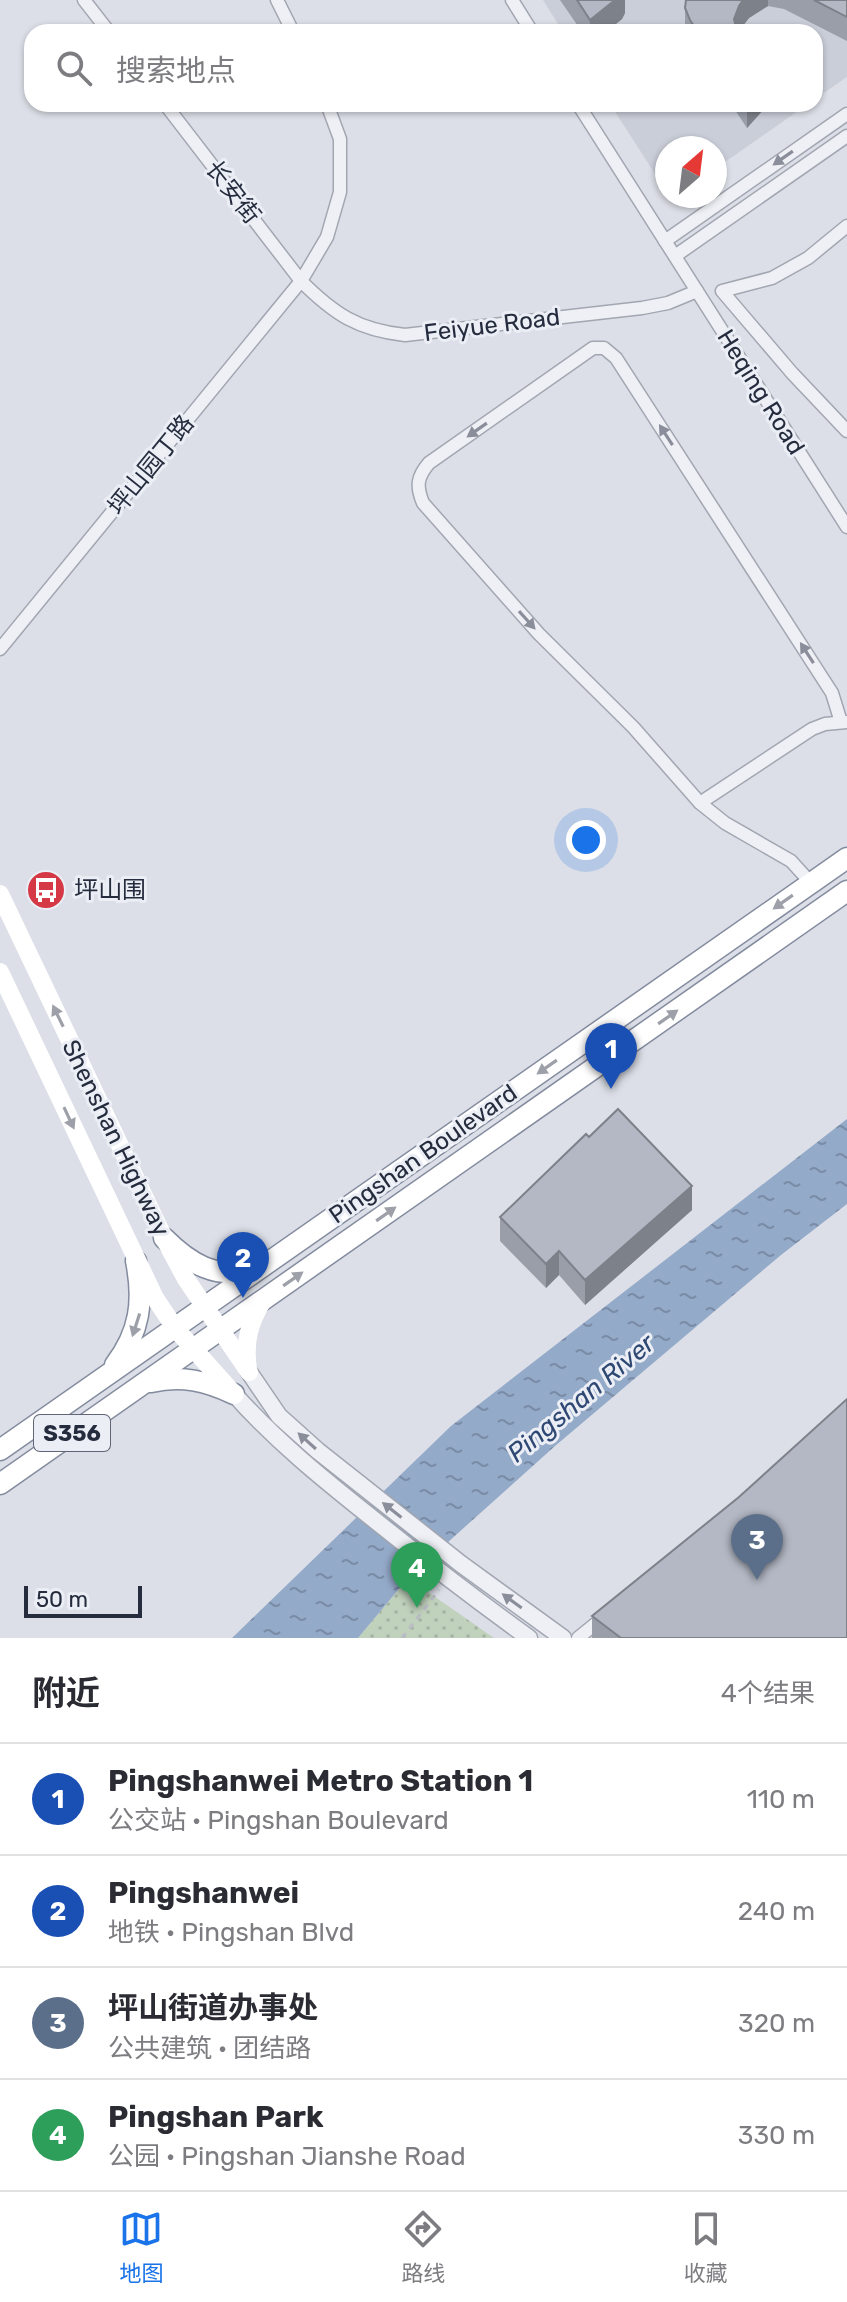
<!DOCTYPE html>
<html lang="zh">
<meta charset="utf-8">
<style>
body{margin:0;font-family:Rubik,"Noto Sans SC",sans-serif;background:#f2f2f3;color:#2b2b33}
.compass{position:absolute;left:655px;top:136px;width:72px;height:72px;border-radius:50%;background:#fff;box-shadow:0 2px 6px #0004;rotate:28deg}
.scale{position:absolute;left:24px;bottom:20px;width:118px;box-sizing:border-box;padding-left:8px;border:4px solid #252c3e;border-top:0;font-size:22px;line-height:28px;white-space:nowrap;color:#252c3e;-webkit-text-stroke:6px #ebeef5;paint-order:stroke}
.you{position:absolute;left:586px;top:840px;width:28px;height:28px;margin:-20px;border:6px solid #fff;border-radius:50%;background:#1a73e8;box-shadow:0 0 0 12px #1a73e833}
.badge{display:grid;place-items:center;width:52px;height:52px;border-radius:50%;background:#1a73e8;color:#fff;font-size:26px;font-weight:700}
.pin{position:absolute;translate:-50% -66px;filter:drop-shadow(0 2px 4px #0008)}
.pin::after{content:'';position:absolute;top:42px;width:28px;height:24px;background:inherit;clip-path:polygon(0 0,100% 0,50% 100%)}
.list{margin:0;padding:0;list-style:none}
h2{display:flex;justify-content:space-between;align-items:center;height:104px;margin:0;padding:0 32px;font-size:34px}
h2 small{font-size:26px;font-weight:400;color:#7c7c81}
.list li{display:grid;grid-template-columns:52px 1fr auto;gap:24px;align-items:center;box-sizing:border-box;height:112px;padding:0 32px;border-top:2px solid #e1e1e2}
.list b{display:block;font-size:30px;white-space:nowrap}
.list p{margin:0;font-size:26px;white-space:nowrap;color:#7c7c81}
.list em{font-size:26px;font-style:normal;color:#7c7c81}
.icon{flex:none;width:44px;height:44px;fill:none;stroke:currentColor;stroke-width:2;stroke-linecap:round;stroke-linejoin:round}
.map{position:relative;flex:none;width:847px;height:1638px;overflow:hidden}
.search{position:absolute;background:#fff;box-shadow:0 2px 6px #0004;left:24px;right:24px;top:24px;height:88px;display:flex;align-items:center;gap:20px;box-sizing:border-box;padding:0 28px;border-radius:24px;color:#7c7c81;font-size:30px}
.sheet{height:552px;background:#fff}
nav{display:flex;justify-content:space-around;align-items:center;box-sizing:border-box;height:112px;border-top:2px solid #e1e1e2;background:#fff;font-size:22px;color:#7c7c81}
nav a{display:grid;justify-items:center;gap:4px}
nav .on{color:#1a73e8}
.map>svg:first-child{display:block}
</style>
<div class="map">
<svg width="847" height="1638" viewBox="0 0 847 1638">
<defs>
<pattern id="park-dots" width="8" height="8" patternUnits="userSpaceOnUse" patternTransform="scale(2)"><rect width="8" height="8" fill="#c0d1bc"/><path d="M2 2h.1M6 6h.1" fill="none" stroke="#a5b4a3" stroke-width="1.8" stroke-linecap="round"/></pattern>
<pattern id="water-ripples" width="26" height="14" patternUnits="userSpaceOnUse" patternTransform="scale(2)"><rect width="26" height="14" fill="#94aac9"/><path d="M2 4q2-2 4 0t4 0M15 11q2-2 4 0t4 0" fill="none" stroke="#798ba5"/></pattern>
</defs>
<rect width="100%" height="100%" fill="#dcdfe7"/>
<g fill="#caced9">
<path d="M543 0H847V77L815 99V32H563Z"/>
<path d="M610 104H808L715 169V148H667V182L659 180Z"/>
</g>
<path fill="url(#park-dots)" d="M408 1578 494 1638H358Z"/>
<path fill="url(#water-ripples)" d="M847 1119V1204L781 1255 555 1446 408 1578 358 1638H232L451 1426Z"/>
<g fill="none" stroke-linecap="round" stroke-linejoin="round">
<g stroke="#a1a6b1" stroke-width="15">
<g id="minor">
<path d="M84 0 109 32"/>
<path d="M277 0 293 32"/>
<path d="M512 0 532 32"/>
<path d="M165 104 301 281C334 314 358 330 405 335L642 308 668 303 697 291"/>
<path d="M578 104 847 527"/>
<path d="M847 226 808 258 772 278 722 291 792 373 847 431"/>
<path d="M665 241 847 114"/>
<path d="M675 256 847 136"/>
<path d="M0 649 301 281 327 237 340 192V139L327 104"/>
<path d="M700 803 812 729 825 724 847 722"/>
<path d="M811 883 791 861 725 823 700 803 633 727 539 634 423 503C416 486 417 477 429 463L593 348H604L616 358 832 693 841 722"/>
<path d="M578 1638 604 1617"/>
</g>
</g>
<g stroke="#a1a6b1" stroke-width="19">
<g id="tertiary">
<path d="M249 1372 279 1416 318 1451 461 1564 563 1638"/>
<path d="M234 1394C276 1441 323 1479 372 1518 423 1559 475 1599 529 1638"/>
</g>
</g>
<g stroke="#838b9e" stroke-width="23">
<g id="trunk">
<path d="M164 1238C190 1264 215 1279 253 1270"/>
<path d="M115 1365C140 1332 144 1301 136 1261"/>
<path d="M151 1382C182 1375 206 1381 234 1394"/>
<path d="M0 1450 847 858"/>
<path d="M0 1484 847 891"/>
</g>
</g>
<path stroke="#babdc5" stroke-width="3" stroke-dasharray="6 6" stroke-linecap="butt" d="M402 1638 439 1590"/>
<use href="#minor" stroke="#eff0f5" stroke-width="12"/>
<use href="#tertiary" stroke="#eff0f5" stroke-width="16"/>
<g stroke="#fff" stroke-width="18">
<path d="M0 894 164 1238 186 1279 249 1372"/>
<path d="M0 972 155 1298 175 1328 233 1393"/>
<path d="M248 1369C244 1342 249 1323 263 1300"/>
</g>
<use href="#trunk" stroke="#fff" stroke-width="20"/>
</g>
<g fill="#9a9ea9">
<path d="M560 0H625V13L622 19 606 32H582Z"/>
<path d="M686 0H847V41L784 9 768 6 749 18 738 32H685V8Z"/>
<path d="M731 104H765V108L747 128Z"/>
<path d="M589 1137 692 1210 585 1305 559 1275 546 1288 500 1241V1217Z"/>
<path d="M739 1497 847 1638H592V1616Z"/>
</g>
<g fill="#7d8189">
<path d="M615 0H625V13L622 19 606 32H590V20Z"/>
<path d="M743 0H768V6L749 18 738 32H734V19L739 6Z"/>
<path d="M747 104H765V108L747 128Z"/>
<path d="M692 1186V1210L585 1305V1280Z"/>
<path d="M559 1251V1275L546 1288V1264Z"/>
</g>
<g fill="#b3b8c4" stroke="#7d8189" stroke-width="2">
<path d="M577 0H615L590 20Z"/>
<path d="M686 0H743L739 6 734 19 737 32H698L690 20 685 8Z"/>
<path d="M814 0H847V17Z"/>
<path d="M618 1109 692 1186 585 1280 559 1251 546 1264 500 1217 586 1134 589 1137Z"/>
<path d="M847 1399V1638H621L592 1616 739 1497Z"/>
</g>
<defs><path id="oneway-solid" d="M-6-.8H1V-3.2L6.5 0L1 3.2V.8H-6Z" transform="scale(2)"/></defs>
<g fill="#8a8e9a">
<use href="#oneway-solid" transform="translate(783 158) rotate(145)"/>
<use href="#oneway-solid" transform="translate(477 430) rotate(145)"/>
<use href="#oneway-solid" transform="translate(666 435) rotate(-123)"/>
<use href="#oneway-solid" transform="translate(527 620) rotate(48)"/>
<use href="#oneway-solid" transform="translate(807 653) rotate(-123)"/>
<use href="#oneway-solid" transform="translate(307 1441) rotate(-138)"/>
<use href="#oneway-solid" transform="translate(392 1510) rotate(-142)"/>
<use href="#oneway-solid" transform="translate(512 1601) rotate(-144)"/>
</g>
<g fill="#9da0a8">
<use href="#oneway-solid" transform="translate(783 902) rotate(145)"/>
<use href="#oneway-solid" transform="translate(58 1016) rotate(-116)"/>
<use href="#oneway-solid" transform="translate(668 1017) rotate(-35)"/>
<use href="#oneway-solid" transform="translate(547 1067) rotate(145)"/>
<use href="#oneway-solid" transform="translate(69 1118) rotate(65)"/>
<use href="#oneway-solid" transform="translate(386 1214) rotate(-35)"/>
<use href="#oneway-solid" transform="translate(293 1279) rotate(-35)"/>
<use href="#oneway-solid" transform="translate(136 1325) rotate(108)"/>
</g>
<defs>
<g id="bus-disc" transform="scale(2)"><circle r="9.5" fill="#d43945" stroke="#ebeef5"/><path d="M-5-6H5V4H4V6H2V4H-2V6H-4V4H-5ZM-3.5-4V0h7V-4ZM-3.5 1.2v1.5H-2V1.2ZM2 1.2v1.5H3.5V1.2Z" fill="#fff"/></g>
</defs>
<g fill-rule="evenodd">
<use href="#bus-disc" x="46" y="890"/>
</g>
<g text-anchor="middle" stroke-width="6" stroke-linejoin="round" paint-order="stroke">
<rect fill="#ebeef5" stroke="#606675" stroke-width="2" x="34" y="1415" width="76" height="36" rx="6"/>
<g font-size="22" font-weight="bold" fill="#252c3e">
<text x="72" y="1441">S356</text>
</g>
<g font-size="24" fill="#252c3e" stroke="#ebeef5">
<text transform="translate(233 192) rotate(52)" y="8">长安街</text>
<text transform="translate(492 325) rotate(-7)" y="8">Feiyue Road</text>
<text transform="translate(761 392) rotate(58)" y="8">Heqing Road</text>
<text transform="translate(151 465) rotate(-51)" y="8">坪山园丁路</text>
<text transform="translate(116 1138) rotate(64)" y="8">Shenshan Highway</text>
<text transform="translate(423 1154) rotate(-35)" y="8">Pingshan Boulevard</text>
</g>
<g font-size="24" fill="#252c3e" stroke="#ebeef5" text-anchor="start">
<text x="74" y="898">坪山围</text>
</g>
<g font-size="26" font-style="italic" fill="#2e4873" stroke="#ebeef5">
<text transform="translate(581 1398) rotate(-40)" y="9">Pingshan River</text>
</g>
</g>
</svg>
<svg class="compass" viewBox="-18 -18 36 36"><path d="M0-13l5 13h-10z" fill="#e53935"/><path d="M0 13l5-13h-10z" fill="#7c7c81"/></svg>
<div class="scale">50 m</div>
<div class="you"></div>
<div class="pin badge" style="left:611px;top:1089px;background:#1a4fb4">1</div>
<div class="pin badge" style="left:243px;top:1298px;background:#1a4fb4">2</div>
<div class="pin badge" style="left:757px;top:1580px;background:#5c6f8a">3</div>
<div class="pin badge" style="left:417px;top:1608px;background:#2e9e5b">4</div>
<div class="search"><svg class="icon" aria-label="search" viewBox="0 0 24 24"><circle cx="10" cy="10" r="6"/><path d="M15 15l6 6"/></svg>搜索地点</div>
</div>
<section class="sheet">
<h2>附近<small>4个结果</small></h2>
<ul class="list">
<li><span class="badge" style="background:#1a4fb4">1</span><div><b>Pingshanwei Metro Station 1</b><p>公交站 · Pingshan Boulevard</p></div><em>110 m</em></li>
<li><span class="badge" style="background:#1a4fb4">2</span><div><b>Pingshanwei</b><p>地铁 · Pingshan Blvd</p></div><em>240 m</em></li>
<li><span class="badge" style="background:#5c6f8a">3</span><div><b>坪山街道办事处</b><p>公共建筑 · 团结路</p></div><em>320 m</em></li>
<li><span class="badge" style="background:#2e9e5b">4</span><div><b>Pingshan Park</b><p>公园 · Pingshan Jianshe Road</p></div><em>330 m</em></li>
</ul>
</section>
<nav>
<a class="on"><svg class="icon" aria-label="map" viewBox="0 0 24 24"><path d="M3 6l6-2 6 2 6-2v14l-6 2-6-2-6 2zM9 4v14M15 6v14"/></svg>地图</a>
<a><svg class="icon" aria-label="directions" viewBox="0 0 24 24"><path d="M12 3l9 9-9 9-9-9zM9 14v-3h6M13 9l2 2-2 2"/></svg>路线</a>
<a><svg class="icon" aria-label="saved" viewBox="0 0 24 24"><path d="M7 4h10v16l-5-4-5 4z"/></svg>收藏</a>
</nav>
